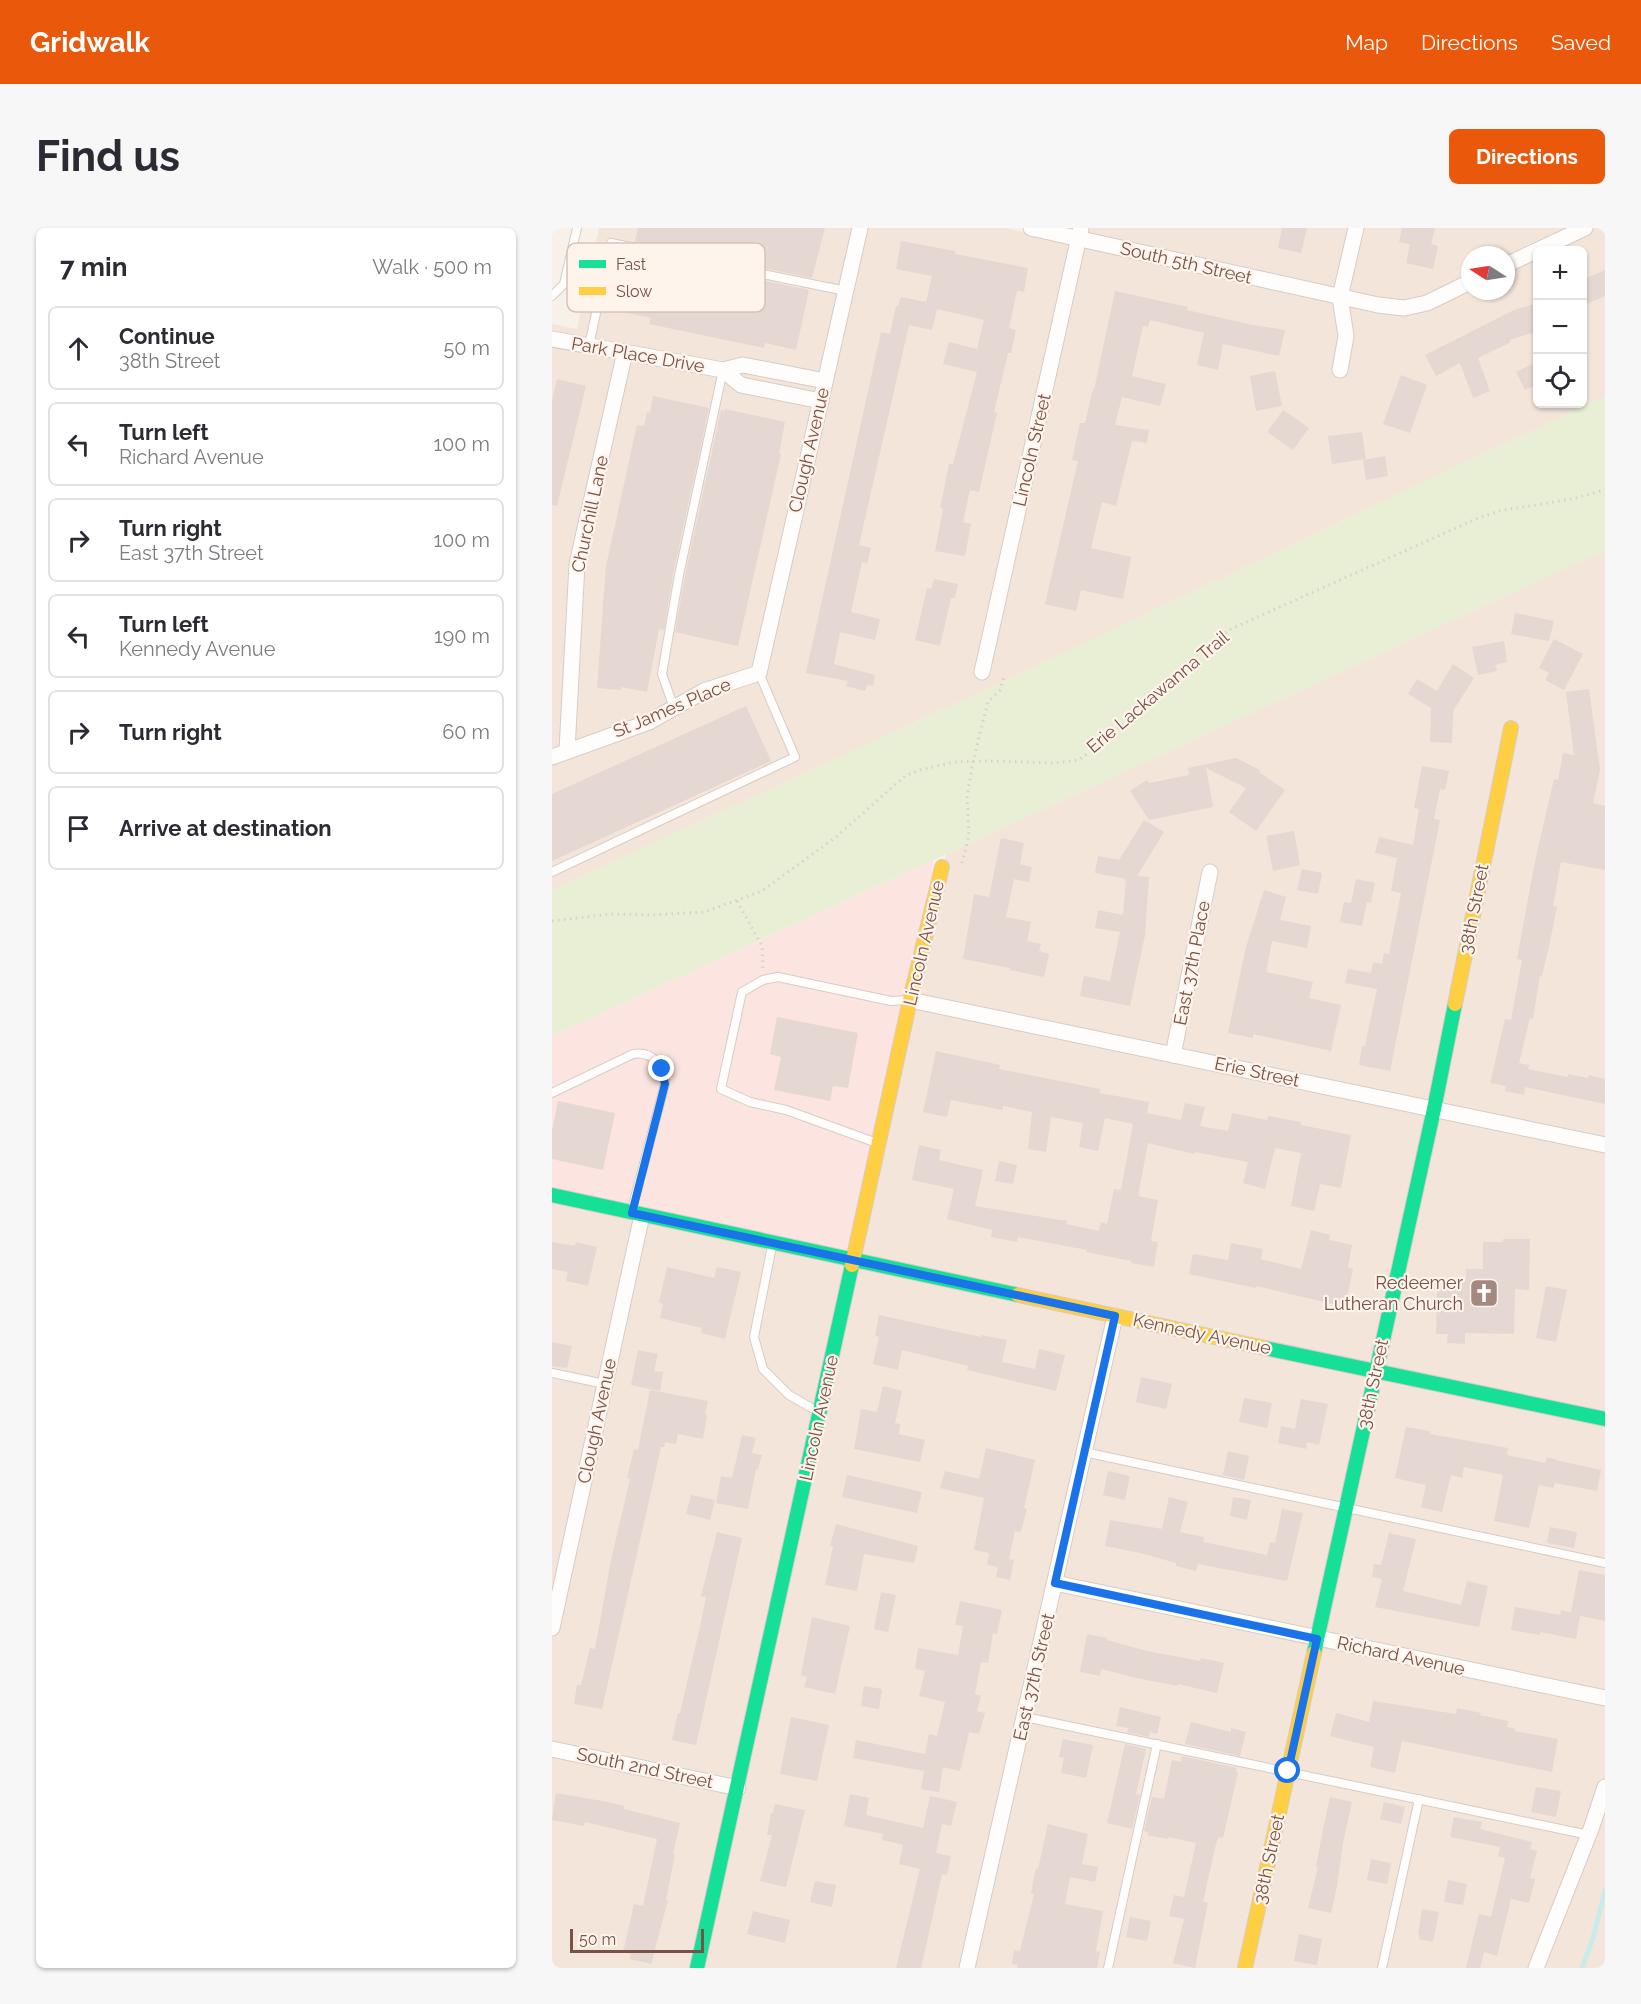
<!DOCTYPE html>
<meta charset="utf-8">
<style>
body{margin:0;font-family:Raleway,sans-serif;background:#f7f7f7;color:#2b2b33}
.controls{position:absolute;right:18px;top:18px;display:grid;overflow:hidden;border-radius:9px;box-shadow:0 2px 4px #0004}
.controls button{width:54px;height:54px;display:grid;place-items:center;padding:0;border:0;border-bottom:2px solid #e1e1e2;background:#fff;color:#2b2b33;font:30px sans-serif}
.compass{position:absolute;left:909px;top:18px;width:54px;height:54px;border-radius:50%;background:#fff;box-shadow:0 2px 4px #0004;rotate:282deg}
.scale{position:absolute;left:18px;bottom:15px;width:134px;box-sizing:border-box;padding-left:6px;border:3px solid #785148;border-top:0;font-size:16px;line-height:21px;white-space:nowrap;color:#785148;-webkit-text-stroke:4px #fff4ec;paint-order:stroke}
.stop{position:absolute;width:18px;height:18px;margin:-14px;border:4px solid #1a73e8;border-radius:50%;background:#fff}
.stop.end{background:#1a73e8;border-color:#fff;box-shadow:0 2px 6px #0008}
.list{margin:0;padding:0;list-style:none}
h2{display:flex;justify-content:space-between;align-items:center;height:78px;margin:0;padding:0 24px;font-size:26px}
h2 small{font-size:20px;font-weight:400;color:#7c7c81}
.list li{display:grid;grid-template-columns:39px 1fr auto;gap:18px;align-items:center;box-sizing:border-box;height:84px;margin:0 12px 12px;padding:0 12px;border:2px solid #e1e1e2;border-radius:9px}
.list b{display:block;font-size:22px;white-space:nowrap}
.list p{margin:0;font-size:20px;white-space:nowrap;color:#7c7c81}
.list em{font-size:20px;font-style:normal;color:#7c7c81}
.icon{flex:none;width:33px;height:33px;fill:none;stroke:currentColor;stroke-width:2;stroke-linecap:round;stroke-linejoin:round}
.map{position:relative;flex:none;width:1053px;height:1740px;overflow:hidden;border-radius:9px}
header{display:flex;align-items:center;gap:36px;box-sizing:border-box;height:84px;padding:0 30px;background:#ea580c;color:#fff}
header strong{font-size:28px}
nav{display:flex;gap:33px;margin-inline-start:auto;font-size:21px}
.intro{display:flex;align-items:center;justify-content:space-between;box-sizing:border-box;height:144px;padding:0 36px}
h1{margin:0;font-size:42px}
.button{padding:15px 27px;border-radius:9px;background:#ea580c;color:#fff;font-size:21px;font-weight:700}
main{display:flex;gap:36px;padding:0 36px}
aside{flex:1;background:#fff;border-radius:9px;box-shadow:0 2px 4px #0004}
.map>svg:first-child{display:block}
</style>
<header>
<strong>Gridwalk</strong>
<nav><a>Map</a><a>Directions</a><a>Saved</a></nav>
</header>
<div class="intro"><h1>Find us</h1><a class="button">Directions</a></div>
<main>
<aside>
<h2>7 min<small>Walk · 500 m</small></h2>
<ul class="list">
<li><svg class="icon" aria-label="ahead" viewBox="0 0 24 24"><path d="M12 20V5M6 11l6-6 6 6"/></svg><div><b>Continue</b><p>38th Street</p></div><em>50 m</em></li>
<li><svg class="icon" aria-label="left" viewBox="0 0 24 24"><path d="M17 20v-9H6M10 6l-5 5 5 5"/></svg><div><b>Turn left</b><p>Richard Avenue</p></div><em>100 m</em></li>
<li><svg class="icon" aria-label="right" viewBox="0 0 24 24"><path d="M7 20v-9h11M14 6l5 5-5 5"/></svg><div><b>Turn right</b><p>East 37th Street</p></div><em>100 m</em></li>
<li><svg class="icon" aria-label="left" viewBox="0 0 24 24"><path d="M17 20v-9H6M10 6l-5 5 5 5"/></svg><div><b>Turn left</b><p>Kennedy Avenue</p></div><em>190 m</em></li>
<li><svg class="icon" aria-label="right" viewBox="0 0 24 24"><path d="M7 20v-9h11M14 6l5 5-5 5"/></svg><div><b>Turn right</b></div><em>60 m</em></li>
<li><svg class="icon" aria-label="arrive" viewBox="0 0 24 24"><path d="M6 21V4h12l-3 4 3 4H6"/></svg><div><b>Arrive at destination</b></div></li>
</ul>
</aside>
<div class="map">
<svg width="1053" height="1740" viewBox="0 0 1053 1740">
<rect width="100%" height="100%" fill="#f8f1ea"/>
<g fill="#f4e5da" fill-rule="evenodd">
<path d="M47 0H454L530 17 534 0H1053V168L485 438 0 662V96L25 101ZM986 22H1030V176H986ZM918 27H954V63H918Z"/>
<path d="M1053 322V1184L306 1030 394 626Z"/>
<path d="M0 973 296 1038 140 1740H0Z"/>
<path d="M304 1038 1053 1196V1740H148Z"/>
</g>
<path fill="#fce5e0" d="M382 632 297 1028 0 963V808Z"/>
<path fill="#e8efd4" d="M1053 168V322L0 808V662L485 438Z"/>
<g fill="none" stroke-linecap="round" stroke-linejoin="round">
<path stroke="#caebe9" stroke-width="5" d="M1030 1740 1041 1710 1053 1663"/>
</g>
<g fill="#e5d7d1">
<path d="M86 0H273L260 50 83 14Z"/>
<path d="M730 0H755L749 25 726 20Z"/>
<path d="M850 0H883L879 16 886 18 881 41 854 35 858 16 847 14Z"/>
<path d="M349 13 403 23V26L476 40 472 64 465 63 457 100 464 102 459 125H456L442 184 445 185 427 264 418 262 411 294 419 296 413 328 383 323 391 281 388 280 397 236H401L425 144 391 136 397 114 425 121 432 92 385 81 380 102 357 97 307 317 319 320 315 335 310 334 299 384 328 391 323 412 288 404 282 436 323 447 321 458 315 457 313 463 294 458 296 453 254 445 329 104 338 106 344 78H346L349 69 374 74 380 48 344 41Z"/>
<path d="M80 25 257 62 244 122 213 115 212 120 97 96 99 90 67 83Z"/>
<path d="M1053 42V68L1030 78V52Z"/>
<path d="M563 63 636 79 635 82 696 96 733 102 727 128 671 116 666 142 645 137 652 105 598 92 596 99 591 98 580 148 614 156 608 178 570 169 563 197 597 202 595 215 580 213 564 278 550 274 539 320 579 329 571 371 529 362 524 383 493 376 526 233 520 232 528 195H533L541 161 542 162Z"/>
<path d="M986 75V103L958 112 959 114 926 130 938 163 921 170 908 135 884 148 873 127 962 82Z"/>
<path d="M980 136 986 147V156L973 162 964 144Z"/>
<path d="M723 143 730 178 704 183 698 148Z"/>
<path d="M849 147 875 157 858 205 831 196Z"/>
<path d="M5 151 34 158 5 278 0 277V173Z"/>
<path d="M101 168 157 180 121 346 112 402 107 401 95 464 69 459V462L45 460 54 338 85 197 92 198 95 184 98 185Z"/>
<path d="M173 181 233 194 227 226H229L186 418 123 404 133 348 169 182 173 183Z"/>
<path d="M731 182 757 200 741 222 715 204Z"/>
<path d="M810 204 814 231 780 236 776 208Z"/>
<path d="M833 228 836 248 814 252 811 232Z"/>
<path d="M382 351 406 356 403 370H399L388 418 363 412 375 360 379 361Z"/>
<path d="M963 385 1002 393 997 413 959 406Z"/>
<path d="M1002 411 1031 426 1012 462 993 452 997 445 987 440Z"/>
<path d="M952 413 955 434 943 437 945 443 926 447 920 419Z"/>
<path d="M901 436 922 450 901 483 900 515 878 514 879 480 856 466 865 451 885 463Z"/>
<path d="M1037 461 1048 542 1041 575 1053 578V642L1009 634 1001 678 1005 679 998 714 990 748H988L981 791 978 790 967 835 977 837 976 841 1016 849V846L1036 850 1037 847 1053 851V876L973 859 972 867 953 863 954 858 938 855 953 791 959 792 970 732 965 731 983 633 1002 551 1006 552 1011 525 1022 527 1014 464Z"/>
<path d="M194 478 219 533 0 633V566Z"/>
<path d="M684 530 708 542 707 544 733 562 704 603 677 584 694 560 654 540 661 579 597 592 578 563 595 552 597 555 637 547 636 540Z"/>
<path d="M870 538 897 543 893 562 888 561 882 591 888 592 838 843 807 837 810 818H813L825 761 793 755 796 741 819 745 821 734 830 736 832 725 837 726 849 665 839 663 845 630 823 625 827 609 861 617 867 581 862 580Z"/>
<path d="M592 592 612 604 585 648 597 649 593 707 578 778 528 768 532 748 558 753 568 704 543 700 546 682 571 687 574 651 543 645 546 628 567 632Z"/>
<path d="M742 603 748 637 721 643 714 608Z"/>
<path d="M449 610 472 615 468 636 480 639 477 654 462 651 454 689 479 694 475 713 489 716 487 723 497 726 492 749 458 742V740L411 731 422 666 437 669Z"/>
<path d="M750 641 770 645 766 666 745 662Z"/>
<path d="M804 651 823 655 819 675 815 674 810 698 788 694 792 674 799 675Z"/>
<path d="M712 662 734 669 728 692 759 698 755 720 720 713 714 744 761 754 757 770 789 777 779 823 701 806V810L676 805 694 719Z"/>
<path d="M225 789 306 805 296 860 281 858 278 873 222 862 229 829 218 826Z"/>
<path d="M384 823 448 837 447 841 548 861V865L597 874 595 885 629 892 633 875 653 879 648 898 676 903 680 885 715 892 716 888 749 894V897L799 907 789 960 768 956 762 983 739 978 749 925 723 920 713 961 691 955 696 934 643 924 642 926 596 915 586 968 606 972 599 1013 606 1014 602 1039 579 1035V1033L534 1024 535 1022 466 1009 465 1014 439 1009 440 1002 395 991 402 961 360 952 367 917 389 922 387 932 431 942 423 978 515 993 514 996 547 1003 549 994 555 996 562 961 569 962 581 896 553 890 546 923 527 919 531 895 499 889 494 924 476 921 480 884 451 878V882L399 872 395 889 371 884Z"/>
<path d="M6 873 63 885 51 942 0 931V903Z"/>
<path d="M447 933 465 937 461 956 443 953Z"/>
<path d="M759 1002 778 1007 777 1012 800 1017 796 1039 801 1041 793 1079 704 1058V1060L637 1046 641 1026 676 1032 679 1015 711 1021 709 1031 749 1041Z"/>
<path d="M951 1011H978L977 1062 963 1061 962 1106 913 1105V1116L895 1115 896 1106H884L885 1051H914V1041H931V1014H951Z"/>
<path d="M0 1014 23 1018 24 1014 45 1019 36 1058 14 1053 16 1044 0 1041Z"/>
<path d="M115 1039 162 1050 165 1039 189 1044 173 1111 149 1105 150 1100 108 1090 111 1076 107 1074Z"/>
<path d="M994 1058 1015 1062 1004 1114 984 1110Z"/>
<path d="M327 1087 429 1109V1107L455 1112 450 1134 483 1141 487 1121 513 1127 504 1163 415 1142 416 1138 350 1122 346 1142 321 1136 327 1109 323 1108Z"/>
<path d="M0 1114 20 1118 15 1140 0 1138Z"/>
<path d="M86 1122 106 1126 102 1143 111 1144 108 1163 79 1157Z"/>
<path d="M589 1149 620 1156 614 1181 584 1174Z"/>
<path d="M331 1158 350 1163 343 1195 348 1196 347 1206 373 1212 368 1234 302 1221 309 1181 325 1184Z"/>
<path d="M98 1162 156 1173 153 1187H155L151 1211 126 1206 124 1216 113 1214 112 1219H109L50 1481 22 1476 25 1457H29L38 1420 43 1421 59 1332 78 1251 75 1250 82 1221 86 1222Z"/>
<path d="M692 1170 720 1175 715 1200 687 1194Z"/>
<path d="M749 1171 776 1176 767 1217 755 1214 754 1221 726 1215 729 1198 743 1201Z"/>
<path d="M854 1199 878 1203V1206L956 1220 955 1227 993 1235 995 1229 1008 1233 1049 1242 1045 1263 1003 1255 1001 1260 987 1257 977 1300 942 1293 951 1247 912 1239 910 1250 899 1247 890 1284 869 1279 874 1257 843 1250Z"/>
<path d="M190 1207 204 1210 200 1225 210 1227 206 1241H204L196 1281 164 1275 169 1248 180 1250Z"/>
<path d="M434 1220 483 1232 472 1280 475 1281 469 1304 463 1303 457 1331 462 1332 458 1352 444 1349 446 1339 435 1337 437 1325 422 1322 432 1270 388 1260 393 1243 427 1251Z"/>
<path d="M676 1223 697 1228 692 1252 671 1247Z"/>
<path d="M556 1243 578 1248 573 1272 551 1267Z"/>
<path d="M295 1247 370 1264 365 1285 290 1269Z"/>
<path d="M139 1267 163 1272 158 1292 134 1286Z"/>
<path d="M617 1269 636 1274 628 1304 652 1309 651 1314 715 1327 718 1314 723 1315 730 1281 751 1285 735 1353 646 1336 644 1343 624 1338V1335L588 1325 553 1318 558 1292 610 1301Z"/>
<path d="M681 1269 699 1272 695 1292 678 1288Z"/>
<path d="M284 1296 366 1318 362 1335 312 1326 305 1363 273 1357 281 1318H278Z"/>
<path d="M998 1299 1025 1304 1022 1320 995 1315Z"/>
<path d="M165 1304 190 1310 144 1517 120 1512 126 1485H128L149 1394 154 1369 149 1368Z"/>
<path d="M837 1305 864 1311 851 1363 909 1377 915 1353 936 1358 927 1399 823 1379 830 1351 820 1349 822 1336 829 1337Z"/>
<path d="M1027 1342 1053 1347V1393L1028 1388 1024 1411 988 1404V1407L959 1402 963 1379 1008 1387 1009 1382 1019 1384Z"/>
<path d="M329 1364 344 1367 336 1404 322 1401Z"/>
<path d="M408 1373 450 1382 445 1406 441 1405 436 1435 429 1434 423 1466 429 1468 425 1483 433 1485 427 1506 417 1504 408 1543 391 1539 387 1564 369 1561 372 1543 301 1530 304 1512 373 1526 377 1506 385 1508 393 1474 367 1468 373 1443 363 1441 366 1420 406 1427 411 1398 403 1397Z"/>
<path d="M260 1389 298 1398 283 1466 252 1459 255 1449 249 1447Z"/>
<path d="M535 1406 555 1410V1412L595 1423 648 1433 649 1430 672 1435 665 1465 626 1456V1458L589 1451 549 1441 548 1448 528 1444Z"/>
<path d="M312 1458 330 1461 327 1481 309 1478Z"/>
<path d="M821 1473 904 1486 905 1480 929 1485 928 1487 956 1493 955 1499 964 1501 963 1503 1006 1511 1000 1544 850 1513 843 1545 818 1539 822 1519 778 1508 784 1485 817 1494Z"/>
<path d="M568 1479 609 1489 605 1506 598 1504 597 1509 575 1504 576 1500 564 1498Z"/>
<path d="M239 1489 277 1497 265 1553 228 1546Z"/>
<path d="M639 1494 679 1504V1500L694 1504 688 1528 633 1516Z"/>
<path d="M511 1511 541 1517 534 1550 509 1545 512 1530 507 1529Z"/>
<path d="M573 1516 594 1521 584 1566 588 1567 580 1601 555 1595Z"/>
<path d="M630 1528 685 1540 684 1544 686 1545 671 1610 666 1609 663 1620 651 1674 656 1675 643 1740 621 1735 632 1691 617 1688 622 1667 632 1669 644 1615 617 1609 616 1611 595 1607 596 1604 592 1603 600 1569 612 1571 620 1532 629 1534Z"/>
<path d="M984 1559 1009 1563 1004 1589 979 1584Z"/>
<path d="M4 1565 56 1574 72 1578V1581L128 1595 121 1626H123L114 1672H116L99 1736 78 1731 79 1726 71 1724 82 1676 91 1678 105 1611 33 1594 32 1598 0 1592Z"/>
<path d="M298 1566 317 1570 314 1587 371 1600 378 1568 405 1574 399 1598 390 1596 384 1625 399 1628 395 1647 390 1646 369 1740H344L368 1641 347 1636 351 1617 330 1612 331 1606 292 1598Z"/>
<path d="M778 1569 800 1574 791 1615 785 1658 779 1685 756 1680 766 1639H764L769 1611Z"/>
<path d="M832 1574 853 1579 849 1596 828 1591Z"/>
<path d="M223 1576 253 1582 234 1659 208 1653 220 1607H215L219 1585H221Z"/>
<path d="M902 1589 930 1594 928 1601 980 1614 978 1621 985 1623 978 1650 983 1651 977 1675 959 1671 945 1728 932 1724 928 1740H914L927 1686 939 1689 953 1630 946 1628 948 1619 898 1609Z"/>
<path d="M496 1596 536 1606 530 1636 546 1639 543 1654 518 1649 513 1676 551 1683 544 1723 548 1724 545 1740H465L466 1737 460 1736 462 1722 468 1723 482 1666 479 1665 484 1640 486 1641Z"/>
<path d="M819 1631 839 1635 835 1656 815 1652Z"/>
<path d="M896 1652 915 1656 911 1677 892 1674Z"/>
<path d="M263 1653 284 1657 280 1679 258 1674Z"/>
<path d="M870 1681 887 1684 881 1714 867 1711 868 1707H866Z"/>
<path d="M201 1683 238 1692 233 1715 195 1706Z"/>
<path d="M578 1689 599 1693 595 1713 574 1709Z"/>
<path d="M747 1706 770 1711 765 1737 742 1733Z"/>
</g>
<g fill="none" stroke-linecap="round" stroke-linejoin="round">
<g stroke="#d6ccc6" stroke-width="10">
<g id="lane">
<path d="M0 68 12 56 25 0"/>
<path d="M37 118 59 15 294 63"/>
<path d="M122 480 110 446 127 347 171 142"/>
<path d="M0 644 243 529 207 445"/>
<path d="M0 865 81 826C100 823 113 837 113 856L80 981"/>
<path d="M325 915 234 882 198 874 169 861 190 764 211 752 226 749 339 773 354 772"/>
<path d="M220 1018 202 1109 211 1141 237 1167 265 1183"/>
<path d="M0 1145 53 1156"/>
<path d="M532 1224 1053 1335"/>
<path d="M473 1489 1037 1607"/>
<path d="M556 1740 605 1516"/>
<path d="M830 1740 867 1571"/>
</g>
</g>
<g stroke="#d6ccc6" stroke-width="17">
<g id="street">
<path d="M479 0 826 77 852 80 875 75 918 54"/>
<path d="M954 37 1033 0"/>
<path d="M0 111 171 142 191 137 273 153"/>
<path d="M171 142 189 157 269 173"/>
<path d="M788 142 794 108 788 69 804 0"/>
<path d="M430 444 529 0"/>
<path d="M15 522 25 336 73 124"/>
<path d="M0 529 97 494 152 463 207 445 308 0"/>
<path d="M358 772 1053 917"/>
<path d="M621 827 658 644"/>
<path d="M503 1355 1053 1470"/>
<path d="M0 1400 90 987"/>
<path d="M0 1521 186 1560"/>
<path d="M415 1740 563 1088"/>
<path d="M984 1740 1039 1601 1053 1559"/>
</g>
</g>
<g stroke="#d8ccc6" stroke-width="16">
<g id="fast">
<path d="M0 967 466 1067"/>
<path d="M713 1120 1053 1191"/>
<path d="M762 1425 882 881 903 776"/>
<path d="M145 1740 300 1037"/>
</g>
</g>
<g stroke="#d8ccc6" stroke-width="16">
<g id="slow">
<path d="M903 776 959 500"/>
<path d="M300 1037 358 772 390 639"/>
<path d="M466 1067 713 1120"/>
<path d="M693 1740 762 1425"/>
</g>
</g>
<g stroke="#dad0cd" stroke-width="3" stroke-dasharray="1.5 4.5" stroke-linecap="butt">
<path d="M410 635 417 607 415 570 421 533 436 474 448 462 452 449"/>
<path d="M185 673 210 718 211 741"/>
<path d="M0 693 58 686 100 687 152 684 210 663 284 609 353 548 368 542 402 534 436 533 502 535 527 532 559 507 647 424 679 401 926 290 947 283 1020 271 1053 262"/>
</g>
<use href="#lane" stroke="#fefdfc" stroke-width="8"/>
<use href="#street" stroke="#fefdfc" stroke-width="15"/>
<use href="#fast" stroke="#16e098" stroke-width="14"/>
<use href="#slow" stroke="#ffcf43" stroke-width="14"/>
</g>
<g fill="none" stroke-linecap="round" stroke-linejoin="round">
<path stroke="#1a73e8" stroke-width="8" d="M110 841 113 856 80 985 563 1088 503 1355 765 1411 736 1543"/>
</g>
<defs>
<g id="church-square" transform="scale(1.5)"><rect x="-9" y="-9" width="18" height="18" rx="4" fill="#a58981" stroke="#fff4ec"/><path d="M-1.2-6h2.4v3.5h3.3v2.4h-3.3V6h-2.4V-.1h-3.3v-2.4h3.3Z" fill="#fff"/></g>
</defs>
<g fill-rule="evenodd">
<use href="#church-square" x="932" y="1065"/>
</g>
<g text-anchor="middle" stroke-width="4.5" stroke-linejoin="round" paint-order="stroke">
<g font-size="18" fill="#785148" stroke="#fff4ec">
<text transform="translate(634 35) rotate(13)" y="6">South 5th Street</text>
<text transform="translate(86 127) rotate(10)" y="6">Park Place Drive</text>
<text transform="translate(257 222) rotate(-77)" y="6">Clough Avenue</text>
<text transform="translate(480 222) rotate(-77)" y="6">Lincoln Street</text>
<text transform="translate(38 286) rotate(-78)" y="6">Churchill Lane</text>
<text transform="translate(606 464) rotate(-40)" y="6">Erie Lackawanna Trail</text>
<text transform="translate(120 480) rotate(-23)" y="6">St James Place</text>
<text transform="translate(922 681) rotate(-79)" y="6">38th Street</text>
<text transform="translate(372 715) rotate(-77)" y="6">Lincoln Avenue</text>
<text transform="translate(640 735) rotate(-79)" y="6">East 37th Place</text>
<text transform="translate(705 844) rotate(12)" y="6">Erie Street</text>
<text transform="translate(650 1106) rotate(12)" y="6">Kennedy Avenue</text>
<text transform="translate(821 1156) rotate(-78)" y="6">38th Street</text>
<text transform="translate(267 1190) rotate(-78)" y="6">Lincoln Avenue</text>
<text transform="translate(45 1193) rotate(-78)" y="6">Clough Avenue</text>
<text transform="translate(849 1428) rotate(12)" y="6">Richard Avenue</text>
<text transform="translate(482 1449) rotate(-77)" y="6">East 37th Street</text>
<text transform="translate(93 1540) rotate(12)" y="6">South 2nd Street</text>
<text transform="translate(717 1631) rotate(-78)" y="6">38th Street</text>
</g>
<g font-size="18" fill="#785148" stroke="#fff4ec" text-anchor="end">
<text x="911" y="1061">Redeemer<tspan x="911" dy="21">Lutheran Church</tspan></text>
</g>
</g>
<rect x="15" y="15" width="198" height="69" rx="9" fill="#fff4ec" stroke="#d6c3bb" stroke-width="1.5"/>
<rect x="27" y="32" width="27" height="8" fill="#16e098"/>
<rect x="27" y="59" width="27" height="8" fill="#ffcf43"/>
<g font-size="16" fill="#785148">
<text x="64" y="42">Fast</text>
<text x="64" y="69">Slow</text>
</g>
</svg>
<div class="controls">
<button>+</button>
<button>−</button>
<button><svg class="icon" aria-label="locate" viewBox="0 0 24 24"><circle cx="12" cy="12" r="6"/><path d="M12 2v4M12 18v4M2 12h4M18 12h4"/></svg></button>
</div>
<svg class="compass" viewBox="-18 -18 36 36"><path d="M0-13l5 13h-10z" fill="#e53935"/><path d="M0 13l5-13h-10z" fill="#7c7c81"/></svg>
<div class="scale">50 m</div>
<div class="stop" style="left:736px;top:1543px"></div>
<div class="stop end" style="left:110px;top:841px"></div>
</div>
</main>
